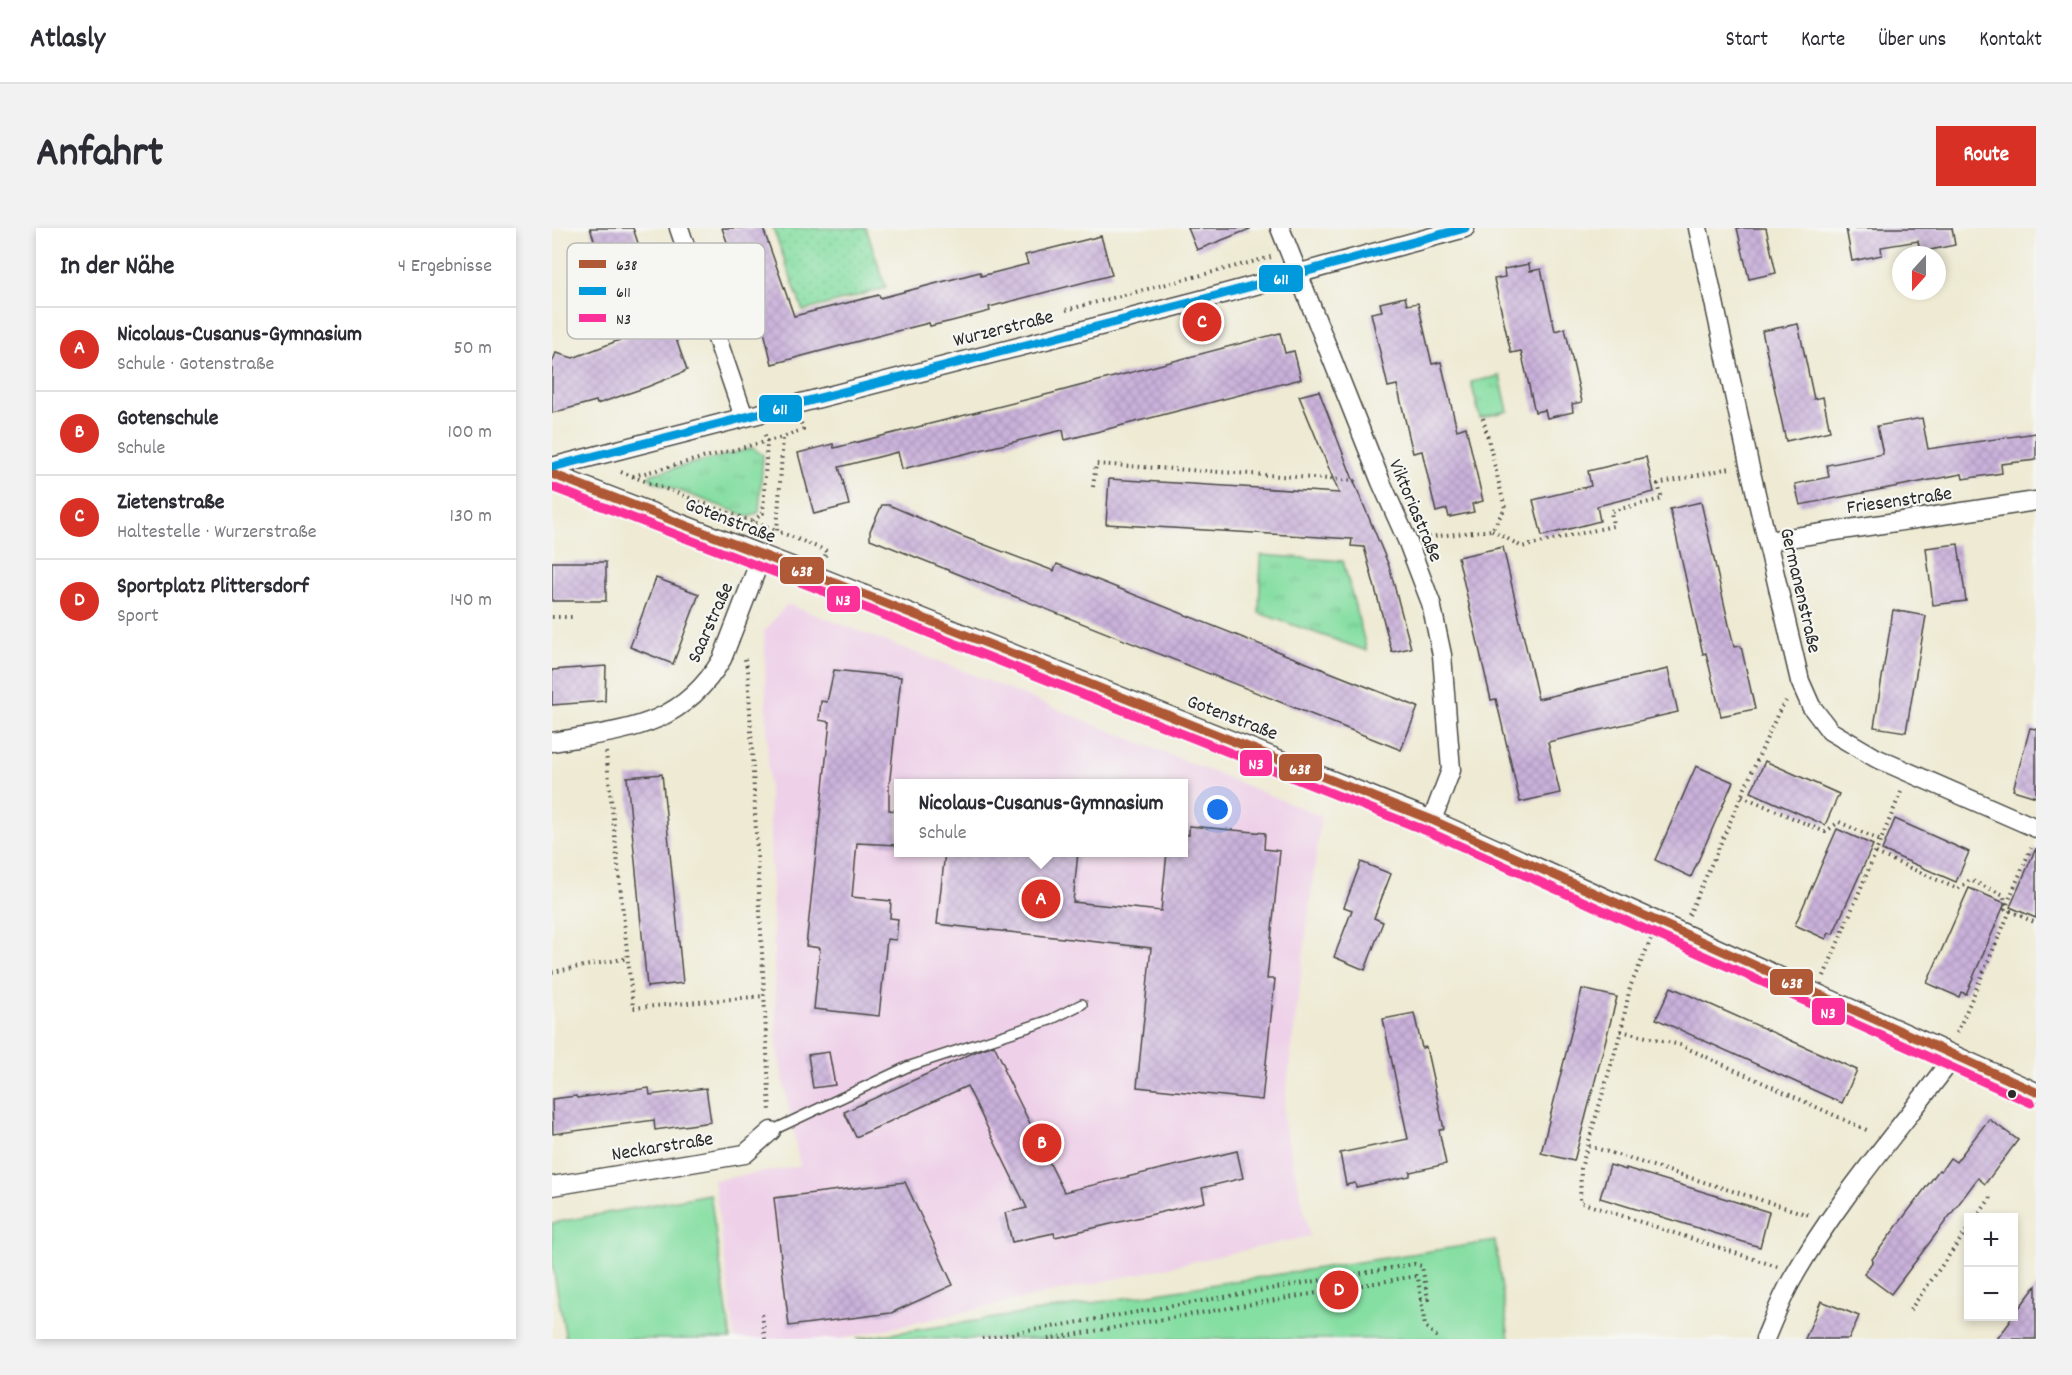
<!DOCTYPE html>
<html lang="de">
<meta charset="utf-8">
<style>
body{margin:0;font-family:Dekko,sans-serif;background:#f2f2f3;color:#2b2b33}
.controls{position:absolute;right:18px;bottom:18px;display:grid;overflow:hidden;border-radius:0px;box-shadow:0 3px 9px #0003}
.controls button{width:54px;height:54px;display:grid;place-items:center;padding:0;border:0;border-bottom:2px solid #e1e1e2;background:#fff;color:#2b2b33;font:30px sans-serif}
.compass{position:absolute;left:1340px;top:18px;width:54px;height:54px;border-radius:50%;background:#fff;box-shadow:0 3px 9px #0003;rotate:201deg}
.you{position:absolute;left:666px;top:582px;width:21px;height:21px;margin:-15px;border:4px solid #fff;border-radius:50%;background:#1a73e8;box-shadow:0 0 0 9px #1a73e833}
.badge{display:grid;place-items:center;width:39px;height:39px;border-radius:50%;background:#d93025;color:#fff;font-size:20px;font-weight:700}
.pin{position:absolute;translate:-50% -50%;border:3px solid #fff;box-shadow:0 2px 6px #0006}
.popup{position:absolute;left:342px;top:551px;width:294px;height:78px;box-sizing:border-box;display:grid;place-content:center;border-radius:0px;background:#fff;filter:drop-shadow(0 2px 4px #0005);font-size:20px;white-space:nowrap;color:#7c7c81}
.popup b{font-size:22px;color:#2b2b33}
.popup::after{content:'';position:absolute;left:50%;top:100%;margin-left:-12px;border:12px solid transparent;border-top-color:#fff}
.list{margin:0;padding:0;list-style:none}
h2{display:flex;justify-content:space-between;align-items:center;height:78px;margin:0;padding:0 24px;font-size:26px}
h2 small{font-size:20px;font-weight:400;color:#7c7c81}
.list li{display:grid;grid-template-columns:39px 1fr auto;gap:18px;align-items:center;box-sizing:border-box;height:84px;padding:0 24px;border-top:2px solid #e1e1e2}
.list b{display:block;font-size:22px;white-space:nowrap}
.list p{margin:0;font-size:20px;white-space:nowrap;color:#7c7c81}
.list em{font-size:20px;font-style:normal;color:#7c7c81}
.map{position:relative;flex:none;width:1484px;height:1111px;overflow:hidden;border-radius:0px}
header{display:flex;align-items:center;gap:36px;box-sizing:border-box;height:84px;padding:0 30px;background:#fff;border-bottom:2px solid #e1e1e2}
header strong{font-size:28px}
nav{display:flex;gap:33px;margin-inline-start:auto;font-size:21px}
.intro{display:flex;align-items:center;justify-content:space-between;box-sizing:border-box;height:144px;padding:0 36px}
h1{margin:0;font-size:42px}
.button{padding:15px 27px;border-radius:0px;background:#d93025;color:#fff;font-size:21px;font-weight:700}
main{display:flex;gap:36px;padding:0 36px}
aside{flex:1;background:#fff;border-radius:0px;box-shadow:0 3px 9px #0003}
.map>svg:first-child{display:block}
</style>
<header>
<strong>Atlasly</strong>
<nav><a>Start</a><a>Karte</a><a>Über uns</a><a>Kontakt</a></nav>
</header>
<div class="intro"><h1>Anfahrt</h1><a class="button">Route</a></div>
<main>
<aside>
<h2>In der Nähe<small>4 Ergebnisse</small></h2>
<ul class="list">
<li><span class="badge">A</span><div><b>Nicolaus-Cusanus-Gymnasium</b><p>Schule · Gotenstraße</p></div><em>50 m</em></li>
<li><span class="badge">B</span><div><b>Gotenschule</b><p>Schule</p></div><em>100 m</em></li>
<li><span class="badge">C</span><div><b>Zietenstraße</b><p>Haltestelle · Wurzerstraße</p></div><em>130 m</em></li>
<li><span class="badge">D</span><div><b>Sportplatz Plittersdorf</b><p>Sport</p></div><em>140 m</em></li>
</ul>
</aside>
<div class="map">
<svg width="1484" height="1111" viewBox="0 0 1484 1111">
<defs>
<pattern id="grass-tufts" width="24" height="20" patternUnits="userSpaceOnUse" patternTransform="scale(1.5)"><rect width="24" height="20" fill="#85dea2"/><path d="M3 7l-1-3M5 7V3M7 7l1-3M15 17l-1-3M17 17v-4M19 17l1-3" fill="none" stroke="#73bf8c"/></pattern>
<pattern id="garden-dots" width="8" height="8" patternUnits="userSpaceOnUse" patternTransform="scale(1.5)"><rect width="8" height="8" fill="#85dea2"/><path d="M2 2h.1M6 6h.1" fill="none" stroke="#73bf8c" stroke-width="1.8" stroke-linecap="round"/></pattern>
<pattern id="building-cross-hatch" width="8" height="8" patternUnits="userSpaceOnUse" patternTransform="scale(1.5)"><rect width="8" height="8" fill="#c9b1da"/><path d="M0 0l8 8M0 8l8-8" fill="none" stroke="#ad98bb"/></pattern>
</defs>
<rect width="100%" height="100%" fill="#f6f6f2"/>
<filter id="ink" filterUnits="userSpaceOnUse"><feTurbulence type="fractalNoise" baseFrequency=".0167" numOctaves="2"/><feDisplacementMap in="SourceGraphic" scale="12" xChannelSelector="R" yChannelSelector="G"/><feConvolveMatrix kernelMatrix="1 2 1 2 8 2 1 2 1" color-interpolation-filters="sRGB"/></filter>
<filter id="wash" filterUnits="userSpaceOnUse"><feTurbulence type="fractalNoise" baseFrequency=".008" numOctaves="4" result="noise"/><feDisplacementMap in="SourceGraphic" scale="24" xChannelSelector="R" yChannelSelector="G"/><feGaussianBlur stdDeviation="1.35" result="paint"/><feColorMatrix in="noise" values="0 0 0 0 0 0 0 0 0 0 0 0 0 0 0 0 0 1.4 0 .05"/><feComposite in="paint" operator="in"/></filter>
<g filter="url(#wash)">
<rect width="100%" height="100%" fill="#eeead3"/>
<path fill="#eed0e8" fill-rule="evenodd" d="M235 376 399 438 769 588 731 891 758 1008 289 1111H183L162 952 248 938 225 820 212 404ZM346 556H632V624H346Z"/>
<g fill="url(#grass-tufts)" stroke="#588466" stroke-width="1.5">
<path d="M948 148 956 183 928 190 919 154Z"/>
<path d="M201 220 211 227 207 284 198 289 101 253 97 249 100 246Z"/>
<path d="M709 327 791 333 815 423 707 385Z"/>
</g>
<path fill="url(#garden-dots)" stroke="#588466" stroke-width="1.5" d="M221 0H314L334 60 251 83Z"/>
<g fill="#85dea2" stroke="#588466" stroke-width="1.5">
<path d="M158 966 179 1111H14L0 1035V995Z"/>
<path d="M943 1013 957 1111H305Z"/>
</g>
<g id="blocks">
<g fill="url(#building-cross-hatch)">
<path d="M38 0H81L105 72H108L111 74 135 142 132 143V144L95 159 45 176 44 173 0 185V135L4 125 21 130 78 108 58 59Z"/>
<path d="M170 0H211L242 88 327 67 328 70 428 44 429 48 476 36 473 27 549 8 560 47 437 79 438 83 400 93 378 98 377 95 337 105 220 136 208 87 202 89Z"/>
<path d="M636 0H698V1L645 22Z"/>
<path d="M1185 0H1214L1224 45 1197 51Z"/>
<path d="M1294 0H1400L1403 17 1368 24 1366 13 1329 19 1330 27 1300 33Z"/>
<path d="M977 36 978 43 989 41 1003 103 1013 100 1030 174 1020 176 1021 184 995 190 993 182 983 184 969 123 959 125 942 51 953 49 952 41Z"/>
<path d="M853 69 855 77 866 75 880 136 889 134 905 202 914 199 931 273 920 276 922 284 897 289 895 281 884 284 870 223 861 225 845 157 836 159 819 85 830 83 828 75Z"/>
<path d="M1246 96 1262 171 1271 169 1278 203 1234 213 1210 103Z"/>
<path d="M728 105 733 125 742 123 749 151 513 212 511 202 350 241 346 224 287 239 292 256H290L292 257 297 277 262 286 246 225 281 216 282 220 501 165Z"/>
<path d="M767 163 800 249 837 338 859 420 840 424 812 319 799 318 800 311 554 296 557 251 787 265 747 168Z"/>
<path d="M1370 190 1376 221 1484 205V232L1449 236 1450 245 1411 251 1410 246 1248 277 1243 256 1277 249 1275 237 1331 226 1325 198Z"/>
<path d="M1094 229 1102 264 1045 278 1048 293 990 308 981 272 1039 258 1036 243Z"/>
<path d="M1149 274 1182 419 1189 418 1203 481 1169 488 1154 425 1151 426 1118 281Z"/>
<path d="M330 277H337L412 309 502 343 505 336 866 479 849 522 318 311V303Z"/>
<path d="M1406 316 1414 373 1381 377 1374 320Z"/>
<path d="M951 319 986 471 1116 441 1126 484 996 514 1008 565 968 574 944 471 939 472 906 329Z"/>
<rect x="0" y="334" width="54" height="39"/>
<path d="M104 350 147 366 121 436 78 419Z"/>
<path d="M1341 382 1374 388 1354 504 1322 499Z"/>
<path d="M54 438 53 473 0 477V442Z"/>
<path d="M282 442 349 449 337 559V582L346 583V617L305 615 300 669 339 673 338 690 346 691 344 712 335 711 327 788 262 781 268 720 254 718 278 494 267 492 269 473 275 474Z"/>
<path d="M1478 500 1484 501V569L1461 562Z"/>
<path d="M1213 533 1287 566 1273 597 1199 564Z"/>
<path d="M1144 538 1181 554 1139 649 1103 632Z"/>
<path d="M110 546 131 755 95 759 75 549Z"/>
<path d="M1343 591 1417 624 1404 654 1330 622Z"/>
<path d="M637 598 713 605 712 621 728 623 715 751H723L710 872 585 859 599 720 385 696 393 624H526L521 674 609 683 615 624H632V606L637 607Z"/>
<path d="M1285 601 1321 617 1281 706 1277 705 1274 711 1243 697Z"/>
<path d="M1484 620V690L1458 679Z"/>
<path d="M809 634 839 646 822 690 831 694 813 742 782 729 800 682 792 679Z"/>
<path d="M1417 660 1453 675 1414 766 1409 764 1407 769 1375 755Z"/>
<path d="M1119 759 1305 842 1290 875 1104 791Z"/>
<path d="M1030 761 1065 769 1022 933 989 925Z"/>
<path d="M862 785 870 820 874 819 892 901 887 902 894 936 858 944V948L804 959 803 955 794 957 788 925 856 911 831 791Z"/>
<path d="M442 817 453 840 451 841 512 964 685 923 691 950 650 960 653 974 503 1009 502 1005 460 1014 453 985 475 980 415 858 304 909 292 884 425 823Z"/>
<path d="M277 824 283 857 261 860 256 827Z"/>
<path d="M97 860 98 867 154 860 159 894 103 902 102 892 1 906 0 871 24 868 25 870Z"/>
<path d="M1437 891 1466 912 1433 956 1426 950 1339 1066 1312 1046 1321 1033 1320 1031 1387 942 1389 943 1398 930 1404 934Z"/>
<path d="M1058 937 1074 942V940L1217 984 1208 1019 1048 970Z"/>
<path d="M353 954 401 1057 339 1085 237 1098 222 970Z"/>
<path d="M1484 1058V1111H1445L1458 1094 1457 1093Z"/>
<path d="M1269 1073 1307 1088 1297 1111H1253Z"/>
</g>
</g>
</g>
<g filter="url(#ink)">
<use href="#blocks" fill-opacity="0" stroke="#484844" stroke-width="1.5"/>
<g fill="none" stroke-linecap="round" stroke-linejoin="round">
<g stroke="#484844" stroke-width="12">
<path id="service" d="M219 903 355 839 498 792 530 776"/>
</g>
<g stroke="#484844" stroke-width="21">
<g id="minor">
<path d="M127 0 192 189"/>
<path d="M728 0 829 254 855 312 879 375 890 427 899 542 880 592"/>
<path d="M1146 0 1197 236 1248 453 1259 478 1278 503 1324 530 1484 600"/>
<path d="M0 239 645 73 913 0"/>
<path d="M0 246 265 348 880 592 1484 864"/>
<path d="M1216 313 1484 273"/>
<path d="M0 514C72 502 129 500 170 431L210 327"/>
<path d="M0 958 193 926 219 903"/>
<path d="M1213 1111C1222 1090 1230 1068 1242 1048 1287 969 1348 901 1402 828"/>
</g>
</g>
<g stroke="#484844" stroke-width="4" stroke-dasharray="1.5 4.5" stroke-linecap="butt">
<path d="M514 82 719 29"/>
<path d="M249 195 251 201 231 209 225 303 275 323 273 328"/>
<path d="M69 244 225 303"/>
<path d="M81 248 231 209"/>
<path d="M541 259 544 236 807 253"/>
<path d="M201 293 211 285 215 213 212 204"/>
<path d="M940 302 970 319 1061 298 1059 283 1110 271 1106 256 1178 240"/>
<path d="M877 309 940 302 953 280 931 190"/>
<path d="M0 389H20"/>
<path d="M193 431 196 443 218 885"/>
<path d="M54 524 81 780 212 768"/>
<path d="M1190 568 1273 604 1287 594 1329 613"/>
<path d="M1324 625 1406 661 1418 652 1452 667 1453 677"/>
<path d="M1458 683 1484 695"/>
<path d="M1137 687 1226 485 1234 473"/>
<path d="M1099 711 1078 759 1069 803 1029 940 1028 974 1226 1039"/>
<path d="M0 744 76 730"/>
<path d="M1272 748 1349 564"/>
<path d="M1069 803 1128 817 1317 903"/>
<path d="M1405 805 1458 683 1453 681 1479 620"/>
<path d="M1037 918 1257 987"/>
<path d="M1424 990 1440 968"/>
<path d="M1358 1082 1416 1001"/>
<path d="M210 1086 213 1111"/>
<path d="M430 1111 862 1036 870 1038 876 1071 869 1072 873 1098 887 1111"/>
<path d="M496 1111 864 1048 866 1050 869 1072"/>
</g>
<use href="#service" stroke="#fff" stroke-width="9"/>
<use href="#minor" stroke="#fff" stroke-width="18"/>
<g stroke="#f6f6f2" stroke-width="14">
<path id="bus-1" d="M0 246 265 348 880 592 1484 864"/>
</g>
<g stroke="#f6f6f2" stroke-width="14">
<path id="bus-2" d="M0 239 645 73 913 0"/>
</g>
<g stroke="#f6f6f2" stroke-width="14">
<path id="bus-3" d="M0 259 261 359 875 603 1479 875"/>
</g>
<use href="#bus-1" stroke="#af5936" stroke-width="9"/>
<use href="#bus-2" stroke="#0099dc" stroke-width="9"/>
<use href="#bus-3" stroke="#fb3199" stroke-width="9"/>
</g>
</g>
<circle fill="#2b2b2b" stroke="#f6f6f2" stroke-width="2" cx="1460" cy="866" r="5"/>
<g text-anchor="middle" stroke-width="4.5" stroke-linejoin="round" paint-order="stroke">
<g font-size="20" fill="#2b2b2b" stroke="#f6f6f2">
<text transform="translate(451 99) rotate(-14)" y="7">Wurzerstraße</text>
<text transform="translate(1347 271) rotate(-8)" y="7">Friesenstraße</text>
<text transform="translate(865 282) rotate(67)" y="7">Viktoriastraße</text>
<text transform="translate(179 291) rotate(21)" y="7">Gotenstraße</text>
<text transform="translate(1250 362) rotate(77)" y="7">Germanenstraße</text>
<text transform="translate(157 394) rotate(-66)" y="7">Saarstraße</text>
<text transform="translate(681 488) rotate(21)" y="7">Gotenstraße</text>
<text transform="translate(110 917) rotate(-9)" y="7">Neckarstraße</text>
</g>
</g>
<rect x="15" y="15" width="198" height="96" rx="9" fill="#f6f6f2" stroke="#b9b9b6" stroke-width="1.5"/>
<rect x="27" y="32" width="27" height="8" fill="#af5936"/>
<rect x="27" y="59" width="27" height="8" fill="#0099dc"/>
<rect x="27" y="86" width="27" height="8" fill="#fb3199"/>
<g font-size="16" fill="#2b2b2b">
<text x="64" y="42">638</text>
<text x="64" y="69">611</text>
<text x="64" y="96">N3</text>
</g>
<g stroke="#f6f6f2" stroke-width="2">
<rect x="706" y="36" width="46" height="29" rx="6" fill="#0099dc"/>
<rect x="206" y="166" width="45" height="29" rx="6" fill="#0099dc"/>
<rect x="227" y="328" width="46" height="29" rx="6" fill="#af5936"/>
<rect x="274" y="357" width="35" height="28" rx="6" fill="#fb3199"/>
<rect x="687" y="521" width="34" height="28" rx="6" fill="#fb3199"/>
<rect x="726" y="525" width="45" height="29" rx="6" fill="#af5936"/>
<rect x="1217" y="740" width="45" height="28" rx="6" fill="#af5936"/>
<rect x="1259" y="769" width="35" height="29" rx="6" fill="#fb3199"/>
</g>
<g font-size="16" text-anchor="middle" font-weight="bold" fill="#fff">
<text x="729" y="56">611</text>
<text x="228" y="186">611</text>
<text x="250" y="348">638</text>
<text x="291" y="377">N3</text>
<text x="704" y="541">N3</text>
<text x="748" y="546">638</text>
<text x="1240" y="760">638</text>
<text x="1276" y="790">N3</text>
</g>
</svg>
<div class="controls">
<button>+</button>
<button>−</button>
</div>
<svg class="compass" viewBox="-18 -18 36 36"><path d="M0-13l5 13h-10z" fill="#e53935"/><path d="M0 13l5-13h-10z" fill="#7c7c81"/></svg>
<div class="you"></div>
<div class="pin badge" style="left:489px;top:671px">A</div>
<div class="popup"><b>Nicolaus-Cusanus-Gymnasium</b>Schule</div>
<div class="pin badge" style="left:490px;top:915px">B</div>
<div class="pin badge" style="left:650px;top:94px">C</div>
<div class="pin badge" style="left:787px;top:1062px">D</div>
</div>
</main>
